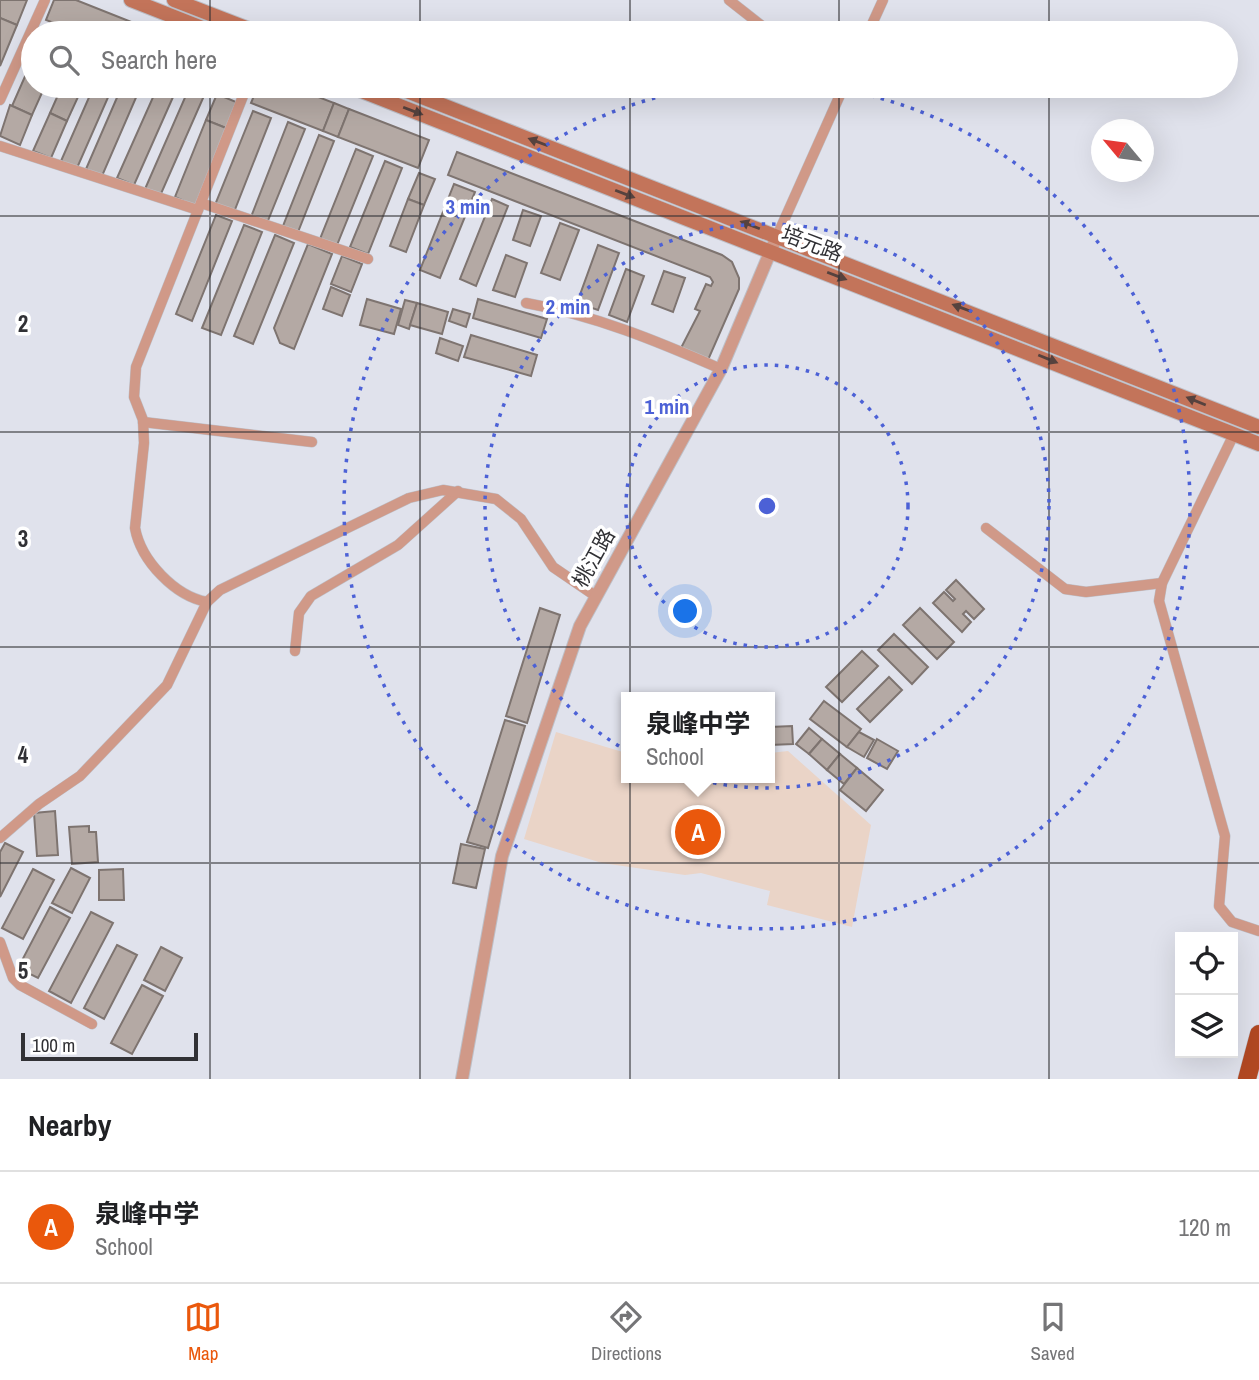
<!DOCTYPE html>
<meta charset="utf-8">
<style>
body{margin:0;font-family:"Archivo Narrow","Noto Sans SC",sans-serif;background:#f6f6f6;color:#202124}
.controls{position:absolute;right:21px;bottom:21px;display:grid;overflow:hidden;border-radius:0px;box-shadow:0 7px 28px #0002}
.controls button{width:63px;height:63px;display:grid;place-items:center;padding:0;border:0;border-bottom:2px solid #e0e0e0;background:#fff;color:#202124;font:35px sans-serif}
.compass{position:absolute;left:1091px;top:119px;width:63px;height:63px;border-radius:50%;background:#fff;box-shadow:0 7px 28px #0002;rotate:299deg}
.scale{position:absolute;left:21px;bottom:18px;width:177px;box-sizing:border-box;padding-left:7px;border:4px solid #313135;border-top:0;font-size:19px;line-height:24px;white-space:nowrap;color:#313135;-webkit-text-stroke:5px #fff;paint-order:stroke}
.you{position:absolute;left:686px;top:612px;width:24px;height:24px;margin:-18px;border:5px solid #fff;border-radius:50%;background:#1a73e8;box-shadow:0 0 0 10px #1a73e833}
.badge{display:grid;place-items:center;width:46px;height:46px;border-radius:50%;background:#ea580c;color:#fff;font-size:23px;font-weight:700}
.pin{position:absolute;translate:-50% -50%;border:4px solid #fff;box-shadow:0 2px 7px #0006}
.popup{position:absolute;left:621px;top:692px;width:154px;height:91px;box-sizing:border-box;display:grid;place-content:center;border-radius:0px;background:#fff;filter:drop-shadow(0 2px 5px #0005);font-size:23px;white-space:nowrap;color:#757577}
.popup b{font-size:26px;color:#202124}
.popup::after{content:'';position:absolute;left:50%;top:100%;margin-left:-14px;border:14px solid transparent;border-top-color:#fff}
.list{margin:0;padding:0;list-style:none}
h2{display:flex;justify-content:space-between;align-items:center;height:91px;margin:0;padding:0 28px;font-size:30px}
h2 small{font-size:23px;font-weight:400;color:#757577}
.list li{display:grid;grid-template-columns:46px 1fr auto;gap:21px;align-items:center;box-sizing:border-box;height:112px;padding:0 28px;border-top:2px solid #e0e0e0}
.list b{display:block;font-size:26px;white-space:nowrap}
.list p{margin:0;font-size:23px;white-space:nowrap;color:#757577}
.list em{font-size:23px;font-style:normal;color:#757577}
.icon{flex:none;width:38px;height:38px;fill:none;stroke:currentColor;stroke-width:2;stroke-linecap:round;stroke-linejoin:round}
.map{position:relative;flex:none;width:1259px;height:1079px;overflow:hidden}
.search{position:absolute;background:#fff;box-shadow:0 7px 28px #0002;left:21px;right:21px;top:21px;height:77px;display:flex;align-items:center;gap:18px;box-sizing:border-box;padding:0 24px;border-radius:38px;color:#757577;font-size:26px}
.sheet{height:203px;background:#fff}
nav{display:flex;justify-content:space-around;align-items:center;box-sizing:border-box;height:98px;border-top:2px solid #e0e0e0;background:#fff;font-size:19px;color:#757577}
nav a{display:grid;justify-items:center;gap:4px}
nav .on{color:#ea580c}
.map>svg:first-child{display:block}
</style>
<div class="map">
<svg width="1259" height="1079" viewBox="0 0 1259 1079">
<rect width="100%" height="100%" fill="#e0e2ec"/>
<path fill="#ead4c7" d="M556 732 626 753V778H770V753L788 751 871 825 852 927 767 905 770 891 701 873 685 875 602 863 524 839Z"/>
<g fill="#b4a9a4" stroke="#7e7470" stroke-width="2">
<path d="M0 0H27L17 25 0 18Z"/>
<path d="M54 0H76L159 33H80L46 20Z"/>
<path d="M0 18 17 25 0 66Z"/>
<path d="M30 65 33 67V86H45L32 115 12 106Z"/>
<path d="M62 86H83L67 121 50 113Z"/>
<path d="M94 86H113L77 168 61 161Z"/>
<path d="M122 86H141L102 176 86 169Z"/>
<path d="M158 86 177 88 134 185 117 178Z"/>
<path d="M190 86 207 89 160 196 145 189Z"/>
<path d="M212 86H244L240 97Z"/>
<path d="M258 86H290L334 103 323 131 251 103Z"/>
<path d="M217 94 236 102 226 128 206 120Z"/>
<path d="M334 103 349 109 338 137 323 131Z"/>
<path d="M10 105 32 115 20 145 0 136Z"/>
<path d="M349 109 429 140 418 168 338 137Z"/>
<path d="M253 111 271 118 234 212 215 205Z"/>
<path d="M50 113 67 121 51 158 33 151Z"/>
<path d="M206 120 226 128 195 206 175 197Z"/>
<path d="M288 122 305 129 267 223 251 217Z"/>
<path d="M319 135 334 141 298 232 283 226Z"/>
<path d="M356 149 373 156 337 245 320 239Z"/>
<path d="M457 152 722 255 732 262 739 278V289L708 360 681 348 700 311 695 309 706 284 711 286 713 282 710 277 448 175Z"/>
<path d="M385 161 402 168 368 254 350 247Z"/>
<path d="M419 173 435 179 424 205 408 199Z"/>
<path d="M454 184 475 192 440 278 420 270Z"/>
<path d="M408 199 424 205 406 252 390 246Z"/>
<path d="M492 199 508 206 476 286 460 279Z"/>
<path d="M523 210 541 216 530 246 513 240Z"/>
<path d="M216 215 232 221 192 321 176 314Z"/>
<path d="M560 223 579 230 560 280 541 273Z"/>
<path d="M244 225 262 232 221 335 202 328Z"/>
<path d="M275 235 294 243 253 344 234 336Z"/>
<path d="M308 244 332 254 294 349 280 343 274 328Z"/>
<path d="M598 245 619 253 598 310 577 303Z"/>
<path d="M506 255 527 263 515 297 493 290Z"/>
<path d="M342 256 362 264 351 292 331 284Z"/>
<path d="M626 269 644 276 627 322 609 315Z"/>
<path d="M664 271 685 278 673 312 652 304Z"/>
<path d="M331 287 350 295 342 316 323 309Z"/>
<path d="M367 299 401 309 394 334 360 325Z"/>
<path d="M478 299 547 319 541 338 473 318Z"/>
<path d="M405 300 417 303 409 329 398 325Z"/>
<path d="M417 303 448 312 442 334 410 325Z"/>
<path d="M453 309 470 314 466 327 449 321Z"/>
<path d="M471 335 537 355 531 376 464 357Z"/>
<path d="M440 338 463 346 458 361 436 353Z"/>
<path d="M956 580 984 609 974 619 966 611 963 614 971 622 962 632 933 603 944 592 953 601 955 599 946 590Z"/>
<path d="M540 608 560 615 527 723 506 716Z"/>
<path d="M920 608 954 642 937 659 903 625Z"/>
<path d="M894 634 928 667 912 684 878 650Z"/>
<path d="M862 651 878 666 842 702 826 687Z"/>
<path d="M889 677 902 690 870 722 857 709Z"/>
<path d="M824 701 861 729 847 747 810 719Z"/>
<path d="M505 720 525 726 488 848 467 842Z"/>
<path d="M792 726 793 744 770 745V727Z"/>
<path d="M809 728 822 739 809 754 796 744Z"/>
<path d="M859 732 874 740 864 757 847 747Z"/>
<path d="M822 739 840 754 827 770 809 754Z"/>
<path d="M877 739 898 751 887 769 867 758Z"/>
<path d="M840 754 857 768 844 784 827 770Z"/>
<path d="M857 768 883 790 866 811 840 790Z"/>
<path d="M55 811 58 855 37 856 34 813Z"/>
<path d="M89 826V832H96L98 862 72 864 69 827Z"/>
<path d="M5 843 23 852 0 897V852Z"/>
<path d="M461 844 485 849 476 888 453 883Z"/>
<path d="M71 868 90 878 72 913 52 903Z"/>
<path d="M33 869 54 880 23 939 2 928Z"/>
<path d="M123 869 124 900H99V870Z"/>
<path d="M50 907 70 918 38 978 18 968Z"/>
<path d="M91 912 113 923 71 1003 49 991Z"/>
<path d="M117 945 137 955 104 1019 84 1008Z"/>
<path d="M161 947 182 958 165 991 144 980Z"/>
<path d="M142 985 163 996 132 1054 111 1043Z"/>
</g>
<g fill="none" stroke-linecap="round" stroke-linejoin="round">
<g stroke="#bdbfc7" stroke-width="11">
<g id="minor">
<path d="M729 0 771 33"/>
<path d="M868 33 883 0"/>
<path d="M0 100 45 0"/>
<path d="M0 146 198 210"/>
<path d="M201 203 368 259"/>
<path d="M777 236 844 86"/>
<path d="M526 303C594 315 657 341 721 369"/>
<path d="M143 422 312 442"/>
<path d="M1234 434 1162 583 1159 601 1225 836 1219 906 1232 922 1259 931"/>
<path d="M986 528 1065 589 1086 592 1162 583"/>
<path d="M207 602C175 596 141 561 135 528L144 443 143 420 134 397 136 367 247 86"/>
<path d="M295 651 299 613 311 596 398 545 458 491"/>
<path d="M0 838 39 804 80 776 167 685 207 602 220 590 409 498 443 490 496 499 521 519 553 567 594 595"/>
<path d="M0 942 13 978 20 985 92 1024"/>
</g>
</g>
<g stroke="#bdbfc7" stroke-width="14">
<path id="tertiary" d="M462 1079 502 856 580 626 721 369 774 243"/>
</g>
<g stroke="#bdbfc7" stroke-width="16">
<g id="secondary">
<path d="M131 0 215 33"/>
<path d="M174 0 259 33"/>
<path d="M349 86 1259 444"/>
<path d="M394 86 1259 427"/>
</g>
</g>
<g stroke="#bdbfc7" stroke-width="19">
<path id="trunk" d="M1247 1079 1259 1034"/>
</g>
<use href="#minor" stroke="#d09988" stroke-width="10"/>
<use href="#tertiary" stroke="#d09988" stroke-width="12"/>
<use href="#secondary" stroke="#c3745a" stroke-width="14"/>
<use href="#trunk" stroke="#b24822" stroke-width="18"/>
</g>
<defs><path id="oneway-solid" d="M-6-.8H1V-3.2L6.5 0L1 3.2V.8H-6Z" transform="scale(1.75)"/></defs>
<g fill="#56423e">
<use href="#oneway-solid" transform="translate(413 111) rotate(21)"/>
<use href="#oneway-solid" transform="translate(538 142) rotate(-159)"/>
<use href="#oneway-solid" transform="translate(625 194) rotate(21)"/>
<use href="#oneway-solid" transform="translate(750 225) rotate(-159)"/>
<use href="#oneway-solid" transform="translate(837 276) rotate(21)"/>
<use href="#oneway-solid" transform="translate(962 308) rotate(-159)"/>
<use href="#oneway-solid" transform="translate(1048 359) rotate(22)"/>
<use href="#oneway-solid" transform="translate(1196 401) rotate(-158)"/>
</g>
<path fill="none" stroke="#313135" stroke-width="2" stroke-opacity="0.55" d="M210 0V33M420 0V33M630 0V33M839 0V33M1049 0V33M210 86V1079M420 86V1079M630 86V1079M839 86V1079M1049 86V1079M0 216H1259M0 432H1259M0 647H1259M0 863H1259"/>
<g fill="none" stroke="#4c61d6" stroke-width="3.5" stroke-dasharray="3.5 7">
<circle cx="767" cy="506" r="141"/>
<circle cx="767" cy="506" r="282"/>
<path d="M819 86A423 423 0 1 1 715 86"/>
</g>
<g text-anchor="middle" stroke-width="7" stroke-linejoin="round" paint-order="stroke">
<g font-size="21" fill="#313135" stroke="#fff">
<text transform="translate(812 244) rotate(21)" y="7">培元路</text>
<text transform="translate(594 558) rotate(-61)" y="7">桃江路</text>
</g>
</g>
<g font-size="23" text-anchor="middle" font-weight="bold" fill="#313135" stroke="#fff" stroke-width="7" stroke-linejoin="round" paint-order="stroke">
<text x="23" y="332">2</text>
<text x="23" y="547">3</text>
<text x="23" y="763">4</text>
<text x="23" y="979">5</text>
</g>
<circle cx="767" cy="506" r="10" fill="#4c61d6" stroke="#fff" stroke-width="3.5"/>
<g font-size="21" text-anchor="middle" font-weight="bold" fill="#4c61d6" stroke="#fff" stroke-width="7" stroke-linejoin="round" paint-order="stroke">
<text x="468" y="214">3 min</text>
<text x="568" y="314">2 min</text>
<text x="667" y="414">1 min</text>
</g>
</svg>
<div class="controls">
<button><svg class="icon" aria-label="locate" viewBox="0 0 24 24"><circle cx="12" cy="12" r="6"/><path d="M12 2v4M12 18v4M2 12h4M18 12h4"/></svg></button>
<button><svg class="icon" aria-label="layers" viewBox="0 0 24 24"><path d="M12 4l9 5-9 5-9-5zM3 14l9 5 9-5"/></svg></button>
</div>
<svg class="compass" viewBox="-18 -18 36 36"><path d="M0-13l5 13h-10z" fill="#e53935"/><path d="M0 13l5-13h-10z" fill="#757577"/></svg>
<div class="scale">100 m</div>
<div class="you"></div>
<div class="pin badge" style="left:698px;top:832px">A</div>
<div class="popup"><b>泉峰中学</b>School</div>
<div class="search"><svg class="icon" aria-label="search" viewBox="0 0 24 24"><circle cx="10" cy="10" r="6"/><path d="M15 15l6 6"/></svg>Search here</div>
</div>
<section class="sheet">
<h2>Nearby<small></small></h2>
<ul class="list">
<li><span class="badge">A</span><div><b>泉峰中学</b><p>School</p></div><em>120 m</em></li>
</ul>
</section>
<nav>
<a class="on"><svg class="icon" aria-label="map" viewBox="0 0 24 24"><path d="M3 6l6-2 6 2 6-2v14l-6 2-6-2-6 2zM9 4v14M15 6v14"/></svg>Map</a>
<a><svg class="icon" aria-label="directions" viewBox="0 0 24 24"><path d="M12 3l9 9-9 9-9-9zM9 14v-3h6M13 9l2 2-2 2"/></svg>Directions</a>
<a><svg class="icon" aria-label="saved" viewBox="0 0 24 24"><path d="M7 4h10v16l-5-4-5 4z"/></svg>Saved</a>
</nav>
